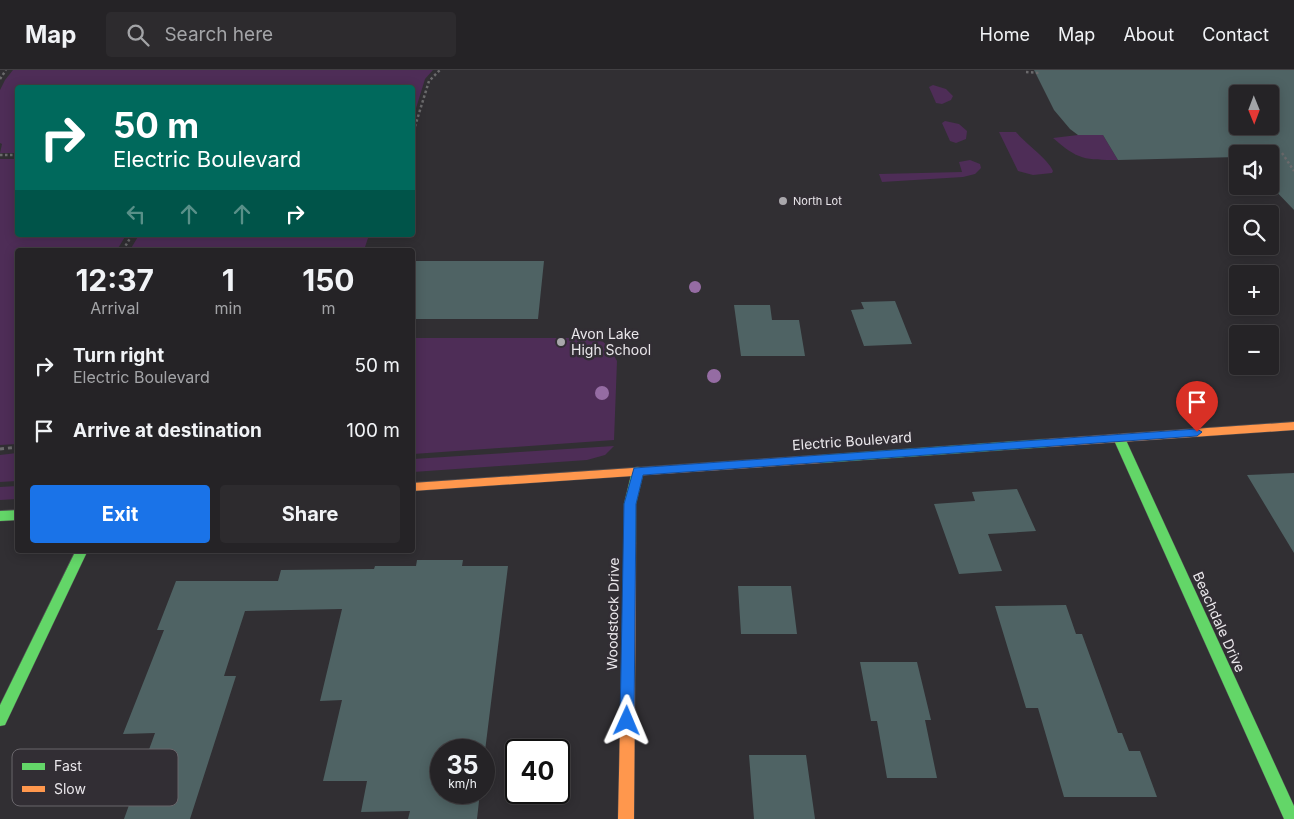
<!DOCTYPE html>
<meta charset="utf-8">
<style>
:root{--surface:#252326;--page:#2d2b2e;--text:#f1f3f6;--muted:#a3a4a7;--line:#424043;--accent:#1a73e8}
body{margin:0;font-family:Inter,sans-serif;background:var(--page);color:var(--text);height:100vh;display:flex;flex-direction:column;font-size:19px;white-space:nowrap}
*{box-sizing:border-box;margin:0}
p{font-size:16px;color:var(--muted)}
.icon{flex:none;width:28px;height:28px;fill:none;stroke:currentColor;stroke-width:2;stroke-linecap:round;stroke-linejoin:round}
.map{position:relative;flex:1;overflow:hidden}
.details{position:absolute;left:15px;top:178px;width:400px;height:305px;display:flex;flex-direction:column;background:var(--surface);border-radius:5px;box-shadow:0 2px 12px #0003,0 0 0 1px var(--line)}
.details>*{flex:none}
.guide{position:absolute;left:15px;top:15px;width:400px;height:152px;border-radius:5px;box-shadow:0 2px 12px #0003,0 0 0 1px var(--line);background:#00695c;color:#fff;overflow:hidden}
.needle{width:32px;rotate:179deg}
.buttons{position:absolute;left:1229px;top:15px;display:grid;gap:10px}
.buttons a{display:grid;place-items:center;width:50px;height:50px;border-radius:5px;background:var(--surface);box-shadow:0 2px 12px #0003,0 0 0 1px var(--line);font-size:25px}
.speed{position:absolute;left:430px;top:669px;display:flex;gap:10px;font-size:25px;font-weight:700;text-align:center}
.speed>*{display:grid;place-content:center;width:65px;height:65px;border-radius:50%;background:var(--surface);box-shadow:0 2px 12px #0003,0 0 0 1px var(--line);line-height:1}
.speed small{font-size:12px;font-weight:400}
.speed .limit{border:2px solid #111;border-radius:8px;background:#fff;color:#111}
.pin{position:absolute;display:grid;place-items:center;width:42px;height:42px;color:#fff;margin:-51px -21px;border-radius:50% 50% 50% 0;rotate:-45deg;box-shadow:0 0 5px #0007}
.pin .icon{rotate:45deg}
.me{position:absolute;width:55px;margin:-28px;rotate:1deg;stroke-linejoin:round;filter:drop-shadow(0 0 4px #0008)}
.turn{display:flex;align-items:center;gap:18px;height:105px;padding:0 15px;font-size:22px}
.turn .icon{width:65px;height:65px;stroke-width:2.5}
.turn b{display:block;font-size:35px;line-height:42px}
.lanes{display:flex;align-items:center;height:48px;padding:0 15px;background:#0003;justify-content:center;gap:25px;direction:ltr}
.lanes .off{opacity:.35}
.eta{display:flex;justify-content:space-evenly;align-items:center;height:85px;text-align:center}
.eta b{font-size:30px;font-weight:700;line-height:35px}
.primary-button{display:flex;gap:10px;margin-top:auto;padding:10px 15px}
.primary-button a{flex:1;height:58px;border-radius:5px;background:var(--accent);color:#fff;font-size:20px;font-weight:700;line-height:58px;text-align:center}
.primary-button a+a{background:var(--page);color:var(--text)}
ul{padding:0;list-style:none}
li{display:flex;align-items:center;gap:15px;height:65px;padding:0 15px}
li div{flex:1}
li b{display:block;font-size:19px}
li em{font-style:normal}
header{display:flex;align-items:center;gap:30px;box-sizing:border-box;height:70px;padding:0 25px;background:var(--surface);border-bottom:1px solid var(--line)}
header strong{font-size:24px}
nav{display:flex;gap:28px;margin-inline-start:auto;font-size:18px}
.search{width:350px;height:45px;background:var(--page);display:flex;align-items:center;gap:12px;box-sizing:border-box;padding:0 18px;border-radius:5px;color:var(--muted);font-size:19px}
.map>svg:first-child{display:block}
.green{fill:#4e2d57}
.building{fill:#4f6364;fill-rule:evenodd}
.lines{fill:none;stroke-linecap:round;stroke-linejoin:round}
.fast-casing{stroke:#504d51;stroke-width:1}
.slow-casing{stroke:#504d51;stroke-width:1}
.path-far1{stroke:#6b6a6c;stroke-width:2.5;stroke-dasharray:2.5 2.5;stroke-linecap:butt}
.path{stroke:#6b6a6c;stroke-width:3;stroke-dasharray:4 4;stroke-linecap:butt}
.fast{fill:#63d668;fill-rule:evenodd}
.slow{fill:#ff974d;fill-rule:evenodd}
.tree{fill:#956ca3}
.route{fill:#1a73e8;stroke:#114b97}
.poi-dot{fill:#a9a7ab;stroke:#322e34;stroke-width:2}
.labels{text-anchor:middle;stroke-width:5;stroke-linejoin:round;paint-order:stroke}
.far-poi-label{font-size:11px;fill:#eae7eb;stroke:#322e34;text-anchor:start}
.poi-label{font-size:14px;fill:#eae7eb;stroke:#322e34;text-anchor:start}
.street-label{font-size:14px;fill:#eae7eb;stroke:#322e34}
.key{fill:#322e34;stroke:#69666b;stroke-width:1}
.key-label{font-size:14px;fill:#eae7eb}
</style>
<header>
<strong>Map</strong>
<div class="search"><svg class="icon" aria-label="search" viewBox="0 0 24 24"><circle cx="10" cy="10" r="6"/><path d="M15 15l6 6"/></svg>Search here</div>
<nav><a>Home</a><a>Map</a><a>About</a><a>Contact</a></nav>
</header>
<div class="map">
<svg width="1294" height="749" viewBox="0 0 1294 749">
<rect width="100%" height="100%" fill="#312f33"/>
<path class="green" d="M13,0H433L425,9L413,48L412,18H18L17,83H0L2,74L0,73V20L5,10Z
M933,15L946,19L953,26L951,30L942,34L936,33L929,17Z
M945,51L959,54L967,61L966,69L956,73L950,71L942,53Z
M999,62H1016C1026,74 1048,89 1053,101L1052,103L1033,105L1018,101Z
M1078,65H1103L1118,90C1085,90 1078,90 1053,68Z
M0,89H17L18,165H126L117,180H18L17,374L0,375Z
M970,90L980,94L981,98L975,104L963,107L882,112L879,104L962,102L959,92Z
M139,165H369L364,180H130Z
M413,268H589L601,270L609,277L617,291L614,370L413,384Z
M614,376L605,385L587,390L413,402V389Z
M17,383V411L0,412V385Z
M17,416V429L0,430V417Z"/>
<path class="building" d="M1034,0H1294V140L1270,115V84H1238V87L1118,90L1103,65H1078L1070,59L1054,40ZM1238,24H1270V56H1238Z
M412,191H544L538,249H412Z
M895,231L912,274L864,276L851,240L864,239L861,232Z
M734,235H770L772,250H799L805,286H741Z
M1294,403V483L1247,405Z
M1017,419L1036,461L988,464L1002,501L959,504L934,434L975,431L972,422Z
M417,490H463L462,496H508L484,689V680H441V722H480L477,749H408L410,741L361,742L367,711H323L342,630L320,631L342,539L245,541L224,606H236L190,749H124L155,663L123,664L164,560H157L176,511H278L281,500L374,499L375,496H416Z
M738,516H791L797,564H741Z
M1066,535L1076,564H1082L1118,663H1122L1129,681H1140L1157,727H1064L1038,638H1026L995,536Z
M860,592H917L931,650H925L937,708H887L877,651H871Z
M749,685H806L815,749H754Z"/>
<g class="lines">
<g class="fast-casing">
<path id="fast" d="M1119,364L1125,368L1294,736V749H1284L1113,368Z
M1048,369L1054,373L1048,377L821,393L815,389L821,385Z
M638,397L642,398L644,401L636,434V473L634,476L630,478L626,476L624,473V434L632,401L634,398Z
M18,440V450L0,451V441Z
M76,480H88L5,655L0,656V635Z"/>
</g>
<g class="slow-casing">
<path id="slow" d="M1294,352V360L1048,377L1042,373L1048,369Z
M821,385L827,389L821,393L412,421V413Z
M630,468L634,470L636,473L634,749H618L624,473L626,470Z"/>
</g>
<path class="path-far1" d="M1026,2L1040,3
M0,9L6,0
M412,66L429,11L440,0
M1282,83L1294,101
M0,85H18
M123,180L132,165"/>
<path class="path" d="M0,379L18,377"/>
<use href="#fast" class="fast"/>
<use href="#slow" class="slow"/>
</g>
<g class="tree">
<circle cx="695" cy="217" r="6"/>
<circle cx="714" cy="306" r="7"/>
<circle cx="602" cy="323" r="7"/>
</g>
<path class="route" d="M1197,359L1202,362L1197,366L643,405L636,434L634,651L632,655L627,657L622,655L620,651L624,434L634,398Z"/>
<g class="poi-dot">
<circle cx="783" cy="131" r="5"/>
<circle cx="561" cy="272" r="5"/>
</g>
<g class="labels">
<g class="far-poi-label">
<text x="793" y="135">North Lot</text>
</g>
<g class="poi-label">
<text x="571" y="269">Avon Lake<tspan x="571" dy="16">High School</tspan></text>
</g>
<g class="street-label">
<text transform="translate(852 371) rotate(-4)" y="5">Electric Boulevard</text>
<text transform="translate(613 544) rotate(-89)" y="5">Woodstock Drive</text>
<text transform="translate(1219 552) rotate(66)" y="5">Beachdale Drive</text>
</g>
</g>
<rect x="12" y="679" width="166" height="57" rx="8" class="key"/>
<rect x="22" y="693" width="23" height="7" fill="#63d668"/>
<rect x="22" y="716" width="23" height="6" fill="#ff974d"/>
<g class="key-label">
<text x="54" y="701">Fast</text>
<text x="54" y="724">Slow</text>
</g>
</svg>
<div class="buttons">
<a><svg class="needle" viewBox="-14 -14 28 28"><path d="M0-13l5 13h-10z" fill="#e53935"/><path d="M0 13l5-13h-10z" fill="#a3a4a7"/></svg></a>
<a><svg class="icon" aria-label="sound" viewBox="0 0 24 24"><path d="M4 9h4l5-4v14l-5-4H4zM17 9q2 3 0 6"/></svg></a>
<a><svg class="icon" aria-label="search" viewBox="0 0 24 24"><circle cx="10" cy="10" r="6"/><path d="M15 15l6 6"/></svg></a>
<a>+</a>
<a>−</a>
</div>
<div class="speed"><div>35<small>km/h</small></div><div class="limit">40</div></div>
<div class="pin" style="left:1197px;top:362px;background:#d93025"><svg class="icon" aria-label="arrive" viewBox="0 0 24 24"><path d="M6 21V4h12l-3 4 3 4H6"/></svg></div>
<svg class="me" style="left:627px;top:651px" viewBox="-20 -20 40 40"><path d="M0-17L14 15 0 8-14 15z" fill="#1a73e8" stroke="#fff" stroke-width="4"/></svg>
<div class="guide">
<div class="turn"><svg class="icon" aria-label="right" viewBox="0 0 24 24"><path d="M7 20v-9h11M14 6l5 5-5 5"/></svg><div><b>50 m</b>Electric Boulevard</div></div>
<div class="lanes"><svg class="icon off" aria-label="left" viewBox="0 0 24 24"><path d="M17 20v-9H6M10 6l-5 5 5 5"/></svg><svg class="icon off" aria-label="ahead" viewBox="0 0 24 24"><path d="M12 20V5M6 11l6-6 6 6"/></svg><svg class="icon off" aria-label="ahead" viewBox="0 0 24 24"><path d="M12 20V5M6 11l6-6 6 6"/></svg><svg class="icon" aria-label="right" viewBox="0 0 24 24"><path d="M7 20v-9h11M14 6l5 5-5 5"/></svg></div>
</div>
<section class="details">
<div class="eta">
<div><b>12:37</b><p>Arrival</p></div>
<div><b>1</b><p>min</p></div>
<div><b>150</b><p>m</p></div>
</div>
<ul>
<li><svg class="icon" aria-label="right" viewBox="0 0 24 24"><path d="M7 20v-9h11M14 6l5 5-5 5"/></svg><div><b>Turn right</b><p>Electric Boulevard</p></div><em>50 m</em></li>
<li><svg class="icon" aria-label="arrive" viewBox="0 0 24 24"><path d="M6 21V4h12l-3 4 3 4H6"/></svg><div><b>Arrive at destination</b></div><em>100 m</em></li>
</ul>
<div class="primary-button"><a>Exit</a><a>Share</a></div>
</section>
</div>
